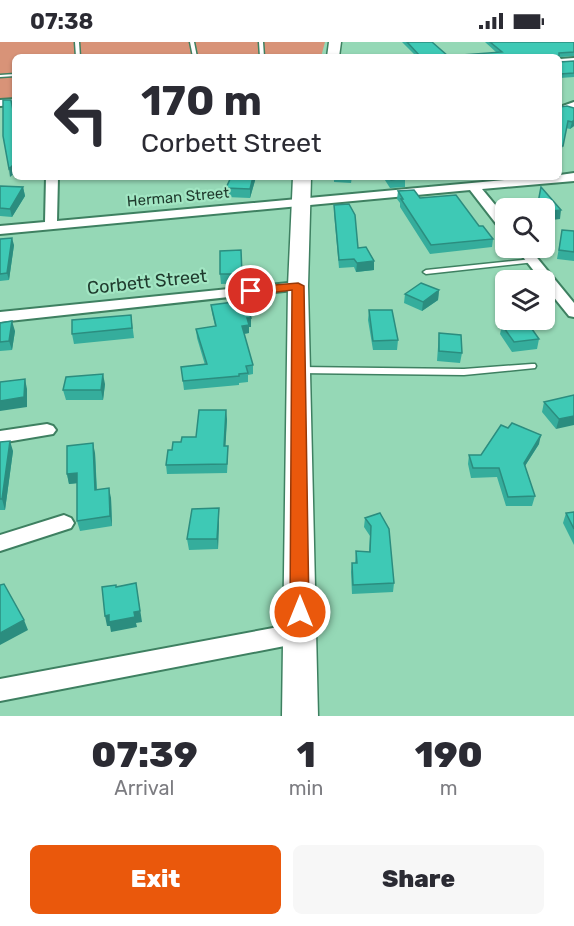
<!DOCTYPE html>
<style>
:root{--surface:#fff;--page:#f7f7f7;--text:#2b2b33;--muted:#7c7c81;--accent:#ea580c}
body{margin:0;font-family:Rubik,sans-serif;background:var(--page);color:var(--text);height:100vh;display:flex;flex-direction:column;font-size:22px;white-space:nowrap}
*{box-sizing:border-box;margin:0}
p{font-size:20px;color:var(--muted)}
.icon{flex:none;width:33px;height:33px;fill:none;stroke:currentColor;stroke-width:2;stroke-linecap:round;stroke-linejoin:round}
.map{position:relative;height:674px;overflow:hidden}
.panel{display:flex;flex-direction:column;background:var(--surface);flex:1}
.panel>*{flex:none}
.top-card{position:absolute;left:12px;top:12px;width:550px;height:126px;border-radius:9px;box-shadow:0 2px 4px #0004;background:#fff;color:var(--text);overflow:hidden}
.controls{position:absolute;left:495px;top:156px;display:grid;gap:12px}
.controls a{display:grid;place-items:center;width:60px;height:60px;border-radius:9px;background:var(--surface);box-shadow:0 2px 4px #0004;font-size:30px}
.pin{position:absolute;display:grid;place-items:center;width:51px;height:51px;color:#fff;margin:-26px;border:3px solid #fff;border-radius:50%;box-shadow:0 2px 6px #0007}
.me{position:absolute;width:66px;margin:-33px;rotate:0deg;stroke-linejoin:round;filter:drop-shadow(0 0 4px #0008)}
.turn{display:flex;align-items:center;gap:21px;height:126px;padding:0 30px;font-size:27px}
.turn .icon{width:78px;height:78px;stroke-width:2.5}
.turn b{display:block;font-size:42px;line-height:51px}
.eta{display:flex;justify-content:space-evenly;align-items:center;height:102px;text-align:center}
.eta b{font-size:36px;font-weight:800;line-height:42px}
.action{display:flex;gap:12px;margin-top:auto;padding:12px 30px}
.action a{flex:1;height:69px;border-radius:9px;background:var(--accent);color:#fff;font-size:24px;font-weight:800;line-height:69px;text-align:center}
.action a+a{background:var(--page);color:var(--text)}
.status{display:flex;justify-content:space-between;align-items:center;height:42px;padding:0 30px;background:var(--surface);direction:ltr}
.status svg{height:16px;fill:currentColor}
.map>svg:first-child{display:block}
.green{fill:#d89378}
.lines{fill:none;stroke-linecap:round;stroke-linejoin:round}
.lane-casing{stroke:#3e8061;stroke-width:3}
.street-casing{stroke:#3e8061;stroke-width:4}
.secondary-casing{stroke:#3e8061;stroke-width:3}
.lane{fill:#fff;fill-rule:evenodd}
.street{fill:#fff;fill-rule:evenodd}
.secondary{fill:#fff;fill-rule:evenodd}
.wall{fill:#35ad9c}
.shaded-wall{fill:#2b8d7f}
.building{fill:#3ec9b5;stroke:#2b8d7f;stroke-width:1.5}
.route{fill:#ea580c;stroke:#983908;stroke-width:1.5}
.labels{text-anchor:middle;stroke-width:4.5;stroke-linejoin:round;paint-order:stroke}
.far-street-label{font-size:15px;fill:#1f3a2d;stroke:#a2e6c3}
.street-label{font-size:18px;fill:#1f3a2d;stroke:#a2e6c3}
</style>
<div class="status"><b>07:38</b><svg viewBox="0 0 49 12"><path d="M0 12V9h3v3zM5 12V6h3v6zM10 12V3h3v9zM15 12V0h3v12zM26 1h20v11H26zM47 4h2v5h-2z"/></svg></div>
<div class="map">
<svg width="574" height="674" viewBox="0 0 574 674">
<rect width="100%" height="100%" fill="#95d8b6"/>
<path class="green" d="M0,0H325L321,15H15V56L0,57Z"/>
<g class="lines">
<g class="lane-casing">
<path id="lane" d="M75,0H79L80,15H76Z
M190,0H194L197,15H193Z
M259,0H263L264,15H260Z
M15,32V34L0,35V33Z
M533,217L535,218V220L426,232L423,230L426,228Z
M532,322H535L536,324L535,326L464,333L299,331L295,328L299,325L464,327Z"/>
</g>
<g class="street-casing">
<path id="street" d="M574,16V22L560,23V17Z
M15,57V63L0,64V58Z
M574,60V66L560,71V65Z
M574,131V139L482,147L506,176V189L501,188L470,148L0,192V184L45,180L46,135H58L57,179L536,135H560V133Z
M516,206H529L574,261V275L569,274L544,243V238H541Z
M298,240L305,244L303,247L0,280V270Z
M47,382L53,384L56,388L53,392L0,401V389Z
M64,473L71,476L74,481L71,486L0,509V493Z
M300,581L308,584L311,591L308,598L300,601L0,659V637Z"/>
</g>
<g class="secondary-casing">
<path id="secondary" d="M329,0H341L339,15H327Z
M293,135H311L308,244L318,674H282L288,244Z"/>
</g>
<use href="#lane" class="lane"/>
<use href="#street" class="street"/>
<use href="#secondary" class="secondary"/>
</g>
<path class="wall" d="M402,0H432L448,14L497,11L485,0H574V14L560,15L416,14Z
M574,19V35L560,36V20Z
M560,63V65L574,66V84L570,87L566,86L561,112H560Z
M231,135H256L250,156L226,155V146Z
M334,135H352L351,141L334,140Z
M383,135H404L405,136V145L390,146Z
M0,144L23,145L25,154L12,175L0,174Z
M398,149L420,156L479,184L493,197L492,205L430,212L400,165V161L397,157Z
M334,163L358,206L374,228L356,230L354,225L339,226L334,171Z
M562,188L574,189V219L557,217Z
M0,197L14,203L9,238L0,239Z
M241,208L242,241L221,242L220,232Z
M439,248L438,258L422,269L404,261L405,252Z
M211,263L251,285H249V291L244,292L253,323V332L248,333V340L239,341V343L184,348L181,325L205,323L197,296L196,287L215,284L212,271Z
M369,268L398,298L397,308H373L368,278Z
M131,273L134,296L74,302L72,292Z
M0,281L15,289L12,308L0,309Z
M502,283L539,297L537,307L512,310L500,292Z
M439,291L462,311L460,321L437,319Z
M105,342L103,358H66L63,348Z
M574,353L556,387L542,370L544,360Z
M227,377L225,404L228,413L227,431L167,432L166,423L172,408L181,400L196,395Z
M0,400L13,409L5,468H0Z
M539,402L525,424L535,454L532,464H506L497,435L471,436L468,422L469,413H481Z
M95,411L97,448L111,456L112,484L80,489L77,479V441L69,442L67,432Z
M574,470V503L563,481L566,471Z
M380,471L394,541L393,550L352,552L351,530L352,521H355L356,509L369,510L370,494L364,485L365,476Z
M219,477L218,507L189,508L187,497Z"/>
<path class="shaded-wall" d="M574,78V84L570,87L572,80Z
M15,121V131L10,135L9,127Z
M253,135H256L250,156V147Z
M23,145L25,154L12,175L10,167Z
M561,168L560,177L544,179V170Z
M12,196L14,203L9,238L7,231Z
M374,219V228L356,230L357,221Z
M439,248L438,258L422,269L423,260Z
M247,276H251V285H249V291L242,292V284Z
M12,279L15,289L12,308L9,299Z
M103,332L105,342L103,358L101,348Z
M25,337L27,347V365L0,369V359Z
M226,368L227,377L225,413L224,404Z
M574,374V383L556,387L559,377Z
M541,393L539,402L521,430L524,421Z
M10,399L13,409L5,468L2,457Z
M93,401L95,411L97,458L95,448Z
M77,431L79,441L69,442L67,432Z
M109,446L111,456L112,484L110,474Z
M219,466V477L218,507L217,497Z
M136,541L142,580L136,581L137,585L111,590L110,584H107L105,574Z
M24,578L28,588L0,603V591Z"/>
<path class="building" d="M407,0H432L448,14L502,10L490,0H574V10L559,11V15H392L420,14Z
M574,19V31L560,32V20Z
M3,58H11L15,78V121L9,127L3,94Z
M560,63V65L567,64L574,66V78L572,80L568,79L563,104H560Z
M231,135H253L250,147L226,146Z
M389,135H404L405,136L391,138Z
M0,144L23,145L10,167L0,166Z
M541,145L561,168L544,170V166H537Z
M414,148L420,156L456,153L479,184H483L493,197L431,203L401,157H403L398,149Z
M349,162L355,173L358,206L366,205L374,219L357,221L354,217L339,218L334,163Z
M562,188L574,189V210L559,208Z
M12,196L7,231L0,232V197Z
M241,208L242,232H220V209Z
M421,241L439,248L423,260L405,252Z
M241,259L242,263L246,262L251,276H247L249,283L242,284L253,323L246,324L248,331L239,332V334L183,339L181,325L207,322L196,287L216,284L211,263Z
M369,268H392L398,298L373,299Z
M131,273L132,286L72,292V278Z
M12,279L9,299L0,300V281Z
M527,280L539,297L514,300L502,283Z
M439,291L461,293L462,311L439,309Z
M103,332L101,348H63L66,335Z
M25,337L24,355L0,359V340Z
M574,353V374L559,377L544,360Z
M199,368H226L224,404H228L227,422L166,423L168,408H172L173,400H181L182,395H196Z
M512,381L541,393L524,421L535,454L508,455L499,426H473L469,413H481L501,383L508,386Z
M10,399L2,457H0V400Z
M93,401L95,448L109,446L110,474L77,479V431L67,432V404Z
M219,466L217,497H187L192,467Z
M574,470V487L566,471Z
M380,471L389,487L394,541L353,543L352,521H357L356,509L370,510L371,484L365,476Z
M136,541L140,569L134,570L135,575L109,580V573L105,574L102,545L116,543V545Z
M4,542L24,578L0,591V543Z"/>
<path class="route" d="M298,241L304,244L309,570L306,576L300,578L293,576L290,570L292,248L251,253L245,249L251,245Z"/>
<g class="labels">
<g class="far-street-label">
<text transform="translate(178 155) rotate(-5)" y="5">Herman Street</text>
</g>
<g class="street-label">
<text transform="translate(147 240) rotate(-6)" y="6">Corbett Street</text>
</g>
</g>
</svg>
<div class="controls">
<a><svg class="icon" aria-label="search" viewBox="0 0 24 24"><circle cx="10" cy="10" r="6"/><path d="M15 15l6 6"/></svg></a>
<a><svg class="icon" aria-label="layers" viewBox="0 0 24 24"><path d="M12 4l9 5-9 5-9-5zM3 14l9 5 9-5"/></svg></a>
</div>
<div class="pin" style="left:251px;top:249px;background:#d93025"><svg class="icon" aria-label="arrive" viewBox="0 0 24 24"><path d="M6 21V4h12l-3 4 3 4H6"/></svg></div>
<svg class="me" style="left:300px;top:570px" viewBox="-20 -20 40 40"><circle r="17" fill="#ea580c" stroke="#fff" stroke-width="3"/><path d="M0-11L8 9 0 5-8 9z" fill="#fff"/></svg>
<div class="top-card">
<div class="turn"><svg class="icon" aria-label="left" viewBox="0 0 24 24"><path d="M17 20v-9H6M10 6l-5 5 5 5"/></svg><div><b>170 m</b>Corbett Street</div></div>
</div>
</div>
<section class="panel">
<div class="eta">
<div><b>07:39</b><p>Arrival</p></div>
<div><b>1</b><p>min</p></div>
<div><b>190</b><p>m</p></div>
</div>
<div class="action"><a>Exit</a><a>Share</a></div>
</section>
